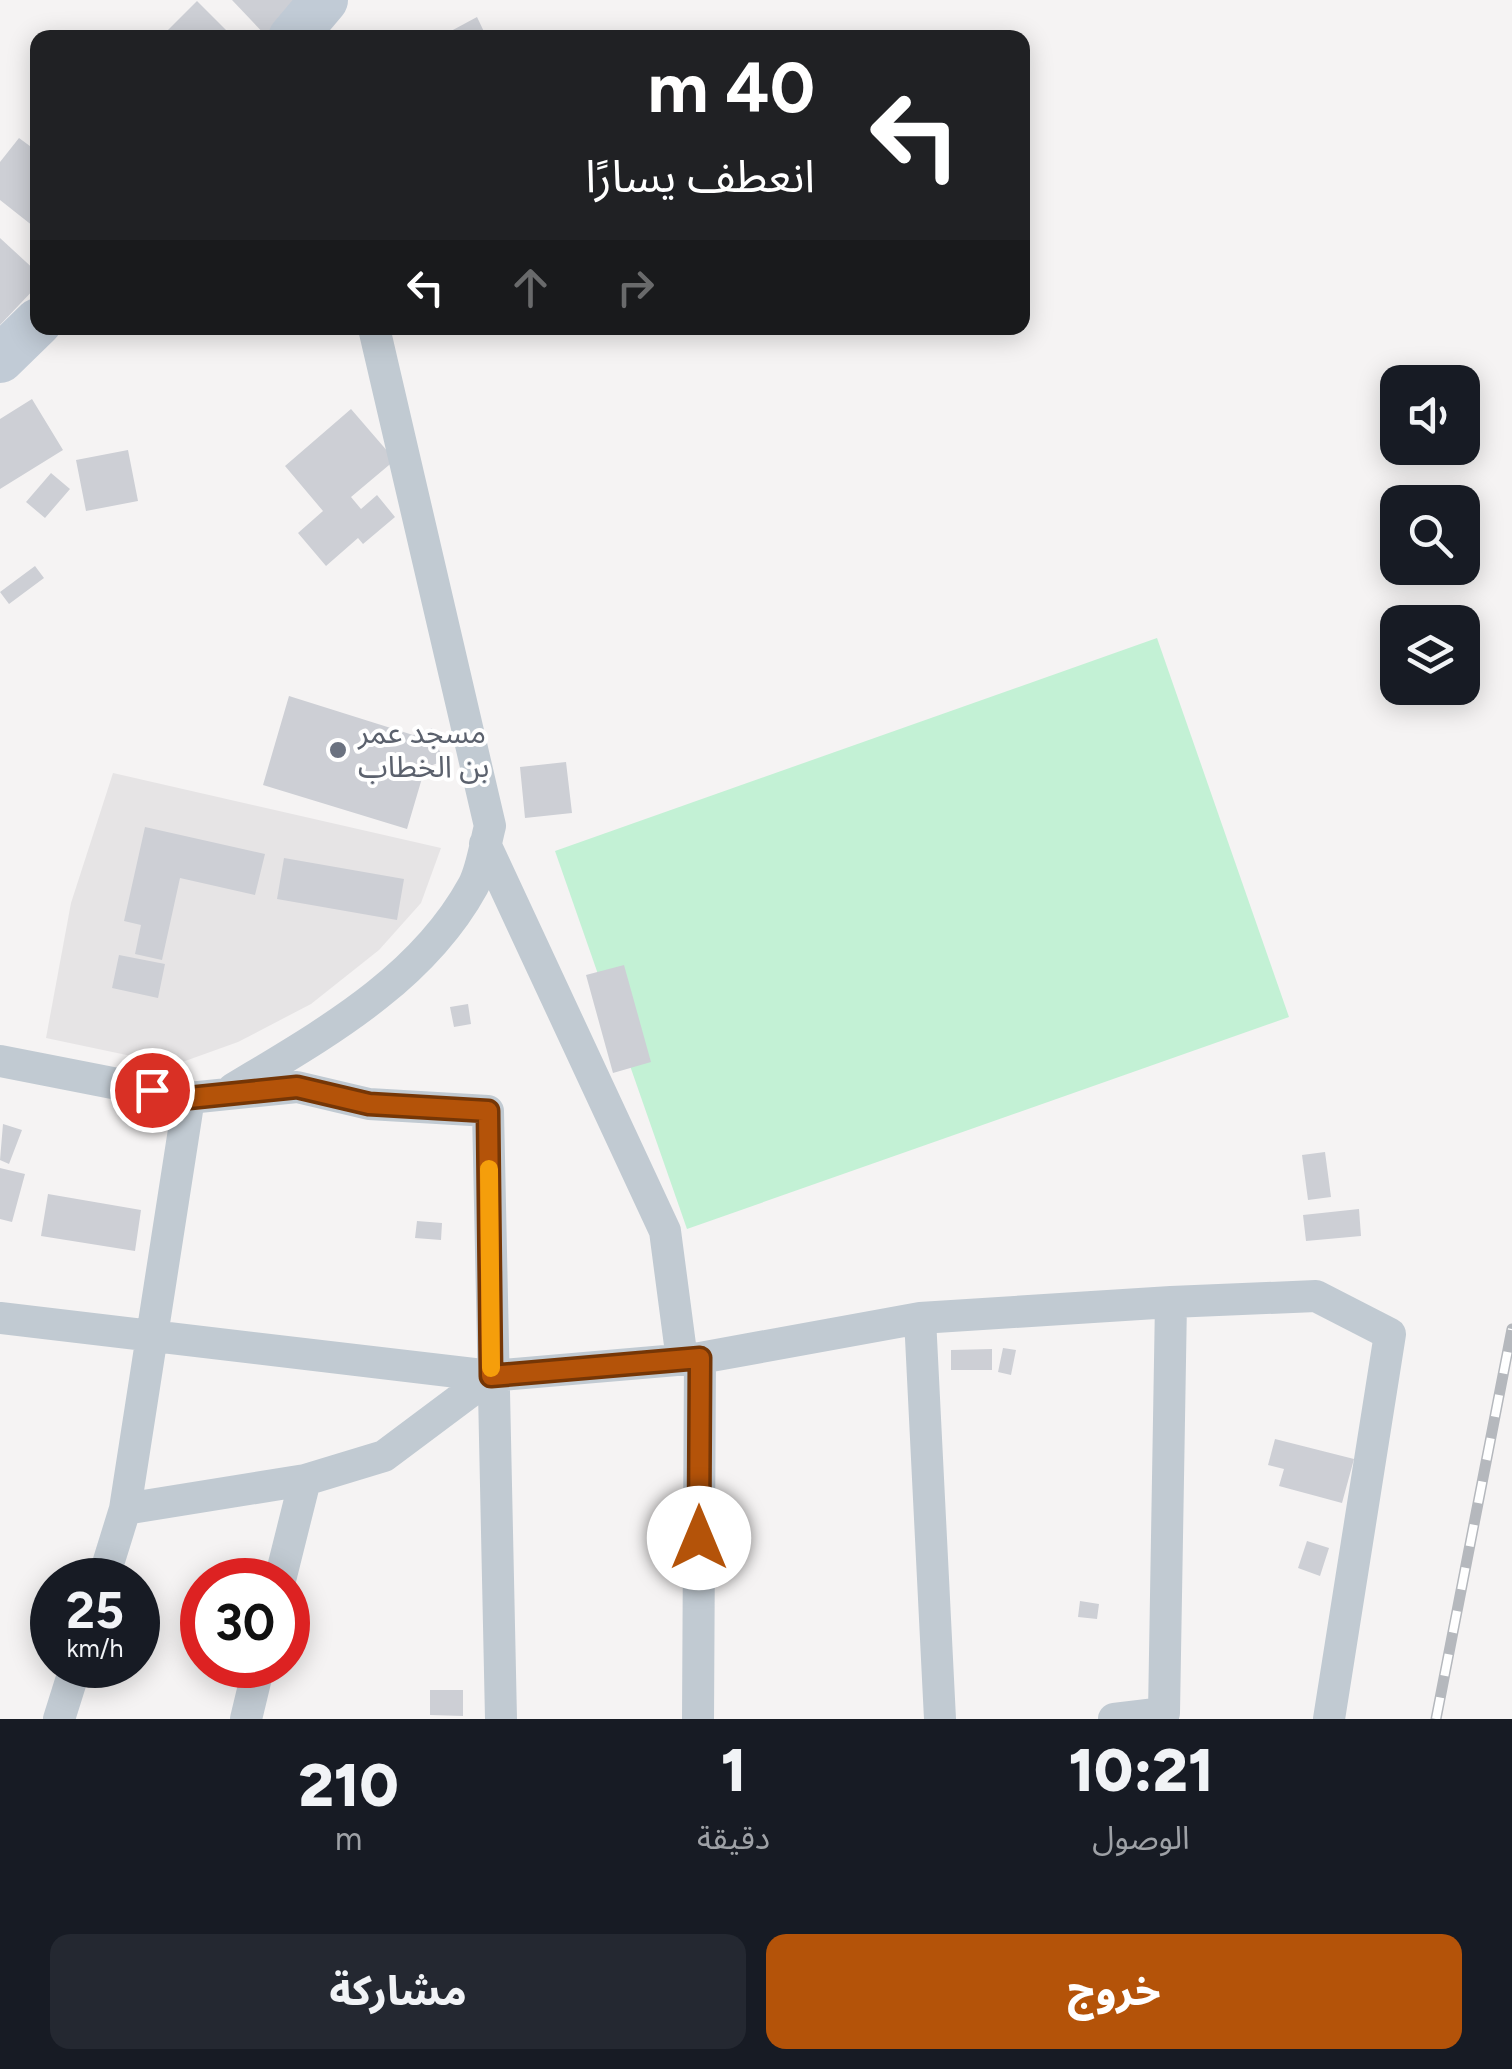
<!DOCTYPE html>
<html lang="ar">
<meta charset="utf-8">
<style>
:root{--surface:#171b24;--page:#242831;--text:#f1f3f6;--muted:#9ea1a6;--accent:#b45309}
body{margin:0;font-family:Figtree,"Noto Sans Arabic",sans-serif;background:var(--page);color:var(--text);direction:rtl;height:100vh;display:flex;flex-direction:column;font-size:38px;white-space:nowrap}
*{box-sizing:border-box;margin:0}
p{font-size:32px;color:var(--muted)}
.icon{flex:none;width:55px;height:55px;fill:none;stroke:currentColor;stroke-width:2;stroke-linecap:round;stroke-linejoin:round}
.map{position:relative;height:1719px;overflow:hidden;direction:ltr}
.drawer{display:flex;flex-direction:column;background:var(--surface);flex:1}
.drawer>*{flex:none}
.guide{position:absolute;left:30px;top:30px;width:1000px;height:305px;border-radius:20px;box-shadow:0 5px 25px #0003;direction:rtl;background:#202124;color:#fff;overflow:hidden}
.buttons{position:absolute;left:1380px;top:365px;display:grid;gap:20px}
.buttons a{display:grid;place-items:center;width:100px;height:100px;border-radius:20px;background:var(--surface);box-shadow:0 5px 25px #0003;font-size:50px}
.speed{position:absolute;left:30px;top:1558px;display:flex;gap:20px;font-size:50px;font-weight:700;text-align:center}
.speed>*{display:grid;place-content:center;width:130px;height:130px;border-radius:50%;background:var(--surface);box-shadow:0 5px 25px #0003;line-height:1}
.speed small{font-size:25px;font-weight:400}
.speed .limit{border:15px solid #d22;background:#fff;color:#111}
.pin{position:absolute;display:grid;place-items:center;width:85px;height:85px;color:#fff;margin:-42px;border:5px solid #fff;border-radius:50%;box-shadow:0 2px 10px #0007}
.me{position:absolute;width:110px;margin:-55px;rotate:0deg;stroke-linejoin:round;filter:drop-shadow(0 0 8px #0008)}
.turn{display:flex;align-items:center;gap:35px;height:210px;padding:0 50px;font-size:45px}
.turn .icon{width:130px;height:130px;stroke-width:2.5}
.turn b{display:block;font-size:70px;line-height:85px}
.lanes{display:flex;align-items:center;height:95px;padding:0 50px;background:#0003;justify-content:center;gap:50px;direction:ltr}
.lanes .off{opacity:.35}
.eta{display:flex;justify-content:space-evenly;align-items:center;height:170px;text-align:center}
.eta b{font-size:60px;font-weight:800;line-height:70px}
.button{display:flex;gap:20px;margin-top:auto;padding:20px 50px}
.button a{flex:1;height:115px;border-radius:20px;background:var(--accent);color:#fff;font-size:40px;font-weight:800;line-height:115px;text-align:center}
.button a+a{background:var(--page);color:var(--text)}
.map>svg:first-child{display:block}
.education{fill:#e6e4e5}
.green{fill:#c3f1d5}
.building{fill:#cdcfd5}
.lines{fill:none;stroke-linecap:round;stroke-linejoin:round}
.minor{stroke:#c1cad2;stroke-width:32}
.secondary{stroke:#c1cbd6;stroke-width:48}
.rail-casing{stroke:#b5b8bd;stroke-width:11}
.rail{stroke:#fff;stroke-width:8;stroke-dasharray:22;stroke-linecap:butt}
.route-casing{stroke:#753606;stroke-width:25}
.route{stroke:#b45309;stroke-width:18}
.slow{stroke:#f59e0b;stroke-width:18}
.worship-dot{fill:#6b7280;stroke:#fff;stroke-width:4}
.labels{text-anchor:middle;stroke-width:8;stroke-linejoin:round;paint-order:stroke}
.worship-label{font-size:30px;fill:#5b616d;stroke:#fff;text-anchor:start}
</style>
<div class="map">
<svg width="1512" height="1719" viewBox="0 0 1512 1719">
<rect width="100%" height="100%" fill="#f5f3f3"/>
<path class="education" d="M113,773L441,848L421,903L379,950L311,1004L238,1042L174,1065L46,1038L71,903Z"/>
<path class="green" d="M1157,638L1289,1017L687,1229L555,851Z"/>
<path class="building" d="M232,0H316L277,38H268Z
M197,1L234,38H160Z
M477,17L487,38H438Z
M19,138L38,152V230L0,200V162Z
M0,238L38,273V285L0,325Z
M32,399L63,450L0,489V419Z
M351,409L395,460L351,497L361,509L377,495L395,517L363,544L358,538L326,566L298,533L323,511L285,466Z
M128,450L138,501L86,511L76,460Z
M51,473L70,489L45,518L26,502Z
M35,566L44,578L9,604L0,592Z
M289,696L413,735L432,728L443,761L425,768L407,829L263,785Z
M566,762L572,813L525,818L520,767Z
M145,827L265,854L255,895L180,878L162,960L135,954L141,925L124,921Z
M284,858L404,879L397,920L277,899Z
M119,955L165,964L158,998L112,988Z
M624,965L651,1062L613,1073L586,975Z
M468,1004L471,1024L454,1027L450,1007Z
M3,1124L22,1130L9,1164L0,1160Z
M1325,1152L1331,1197L1308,1200L1302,1155Z
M0,1168L25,1174L12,1222L0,1219Z
M48,1194L141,1210L135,1251L41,1236Z
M1359,1209L1361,1236L1306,1241L1303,1215Z
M417,1221L442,1223L441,1240L415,1238Z
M1003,1348L1016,1350L1011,1375L998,1372Z
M992,1349V1370H951V1350Z
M1275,1439L1354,1459L1342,1503L1279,1486L1284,1469L1268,1465Z
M1307,1541L1329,1548L1320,1576L1298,1568Z
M1080,1601L1099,1604L1097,1619L1078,1617Z
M430,1690H463V1716L430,1715Z"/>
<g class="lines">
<path class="minor" d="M485,844L665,1231L682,1360
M0,1061L189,1098L297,1087L369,1104L488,1111L501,1719
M233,1089C322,1035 421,981 473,886C482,869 485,845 490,826L374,328
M1171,1302L1316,1296L1390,1334L1329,1719
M0,1318L491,1376L700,1358L920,1318L1171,1302L1164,1713L1114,1719
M920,1318L940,1719
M125,1509L305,1480L384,1456L491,1376
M103,1580L125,1509L189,1098
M280,1580L305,1480
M59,1719L76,1665
M246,1719L259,1665
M698,1719L700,1358"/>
<path class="secondary" d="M292,38L324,0
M0,359L38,322"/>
<g class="rail-casing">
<path id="rail" d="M1436,1719L1512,1329"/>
</g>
<use href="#rail" class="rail"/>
</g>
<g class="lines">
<g class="route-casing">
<path id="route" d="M152,1090L189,1098L297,1087L369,1104L488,1111L491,1376L700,1358L699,1538"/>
</g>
<use href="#route" class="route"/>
<path class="slow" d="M489,1169L491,1368"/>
</g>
<circle class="worship-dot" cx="338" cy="750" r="10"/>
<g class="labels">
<g class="worship-label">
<text x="358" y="743">مسجد عمر<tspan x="358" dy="34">بن الخطاب</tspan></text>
</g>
</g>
</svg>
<div class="buttons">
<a><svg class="icon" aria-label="sound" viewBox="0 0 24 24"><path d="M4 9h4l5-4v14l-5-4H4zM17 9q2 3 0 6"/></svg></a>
<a><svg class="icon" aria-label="search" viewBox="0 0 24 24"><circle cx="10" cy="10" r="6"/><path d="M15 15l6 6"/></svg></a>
<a><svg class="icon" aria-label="layers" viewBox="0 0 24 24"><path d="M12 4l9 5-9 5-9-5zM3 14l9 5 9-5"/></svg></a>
</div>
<div class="speed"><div>25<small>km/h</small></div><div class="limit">30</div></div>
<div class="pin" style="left:152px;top:1090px;background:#d93025"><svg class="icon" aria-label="arrive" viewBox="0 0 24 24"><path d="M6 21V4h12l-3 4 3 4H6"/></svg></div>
<svg class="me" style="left:699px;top:1538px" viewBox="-20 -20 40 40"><circle r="19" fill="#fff"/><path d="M0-13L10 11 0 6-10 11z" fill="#b45309"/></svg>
<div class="guide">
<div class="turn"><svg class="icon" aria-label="left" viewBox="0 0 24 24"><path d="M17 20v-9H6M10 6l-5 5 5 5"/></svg><div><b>40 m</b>انعطف يسارًا</div></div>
<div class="lanes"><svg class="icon" aria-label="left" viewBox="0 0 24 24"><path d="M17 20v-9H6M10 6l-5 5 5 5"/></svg><svg class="icon off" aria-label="ahead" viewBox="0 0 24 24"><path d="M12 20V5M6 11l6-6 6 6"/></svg><svg class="icon off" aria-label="right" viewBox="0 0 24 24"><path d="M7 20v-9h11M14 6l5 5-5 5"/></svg></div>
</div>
</div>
<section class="drawer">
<div class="eta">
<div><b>10:21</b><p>الوصول</p></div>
<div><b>1</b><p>دقيقة</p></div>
<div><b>210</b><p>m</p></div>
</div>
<div class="button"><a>خروج</a><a>مشاركة</a></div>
</section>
